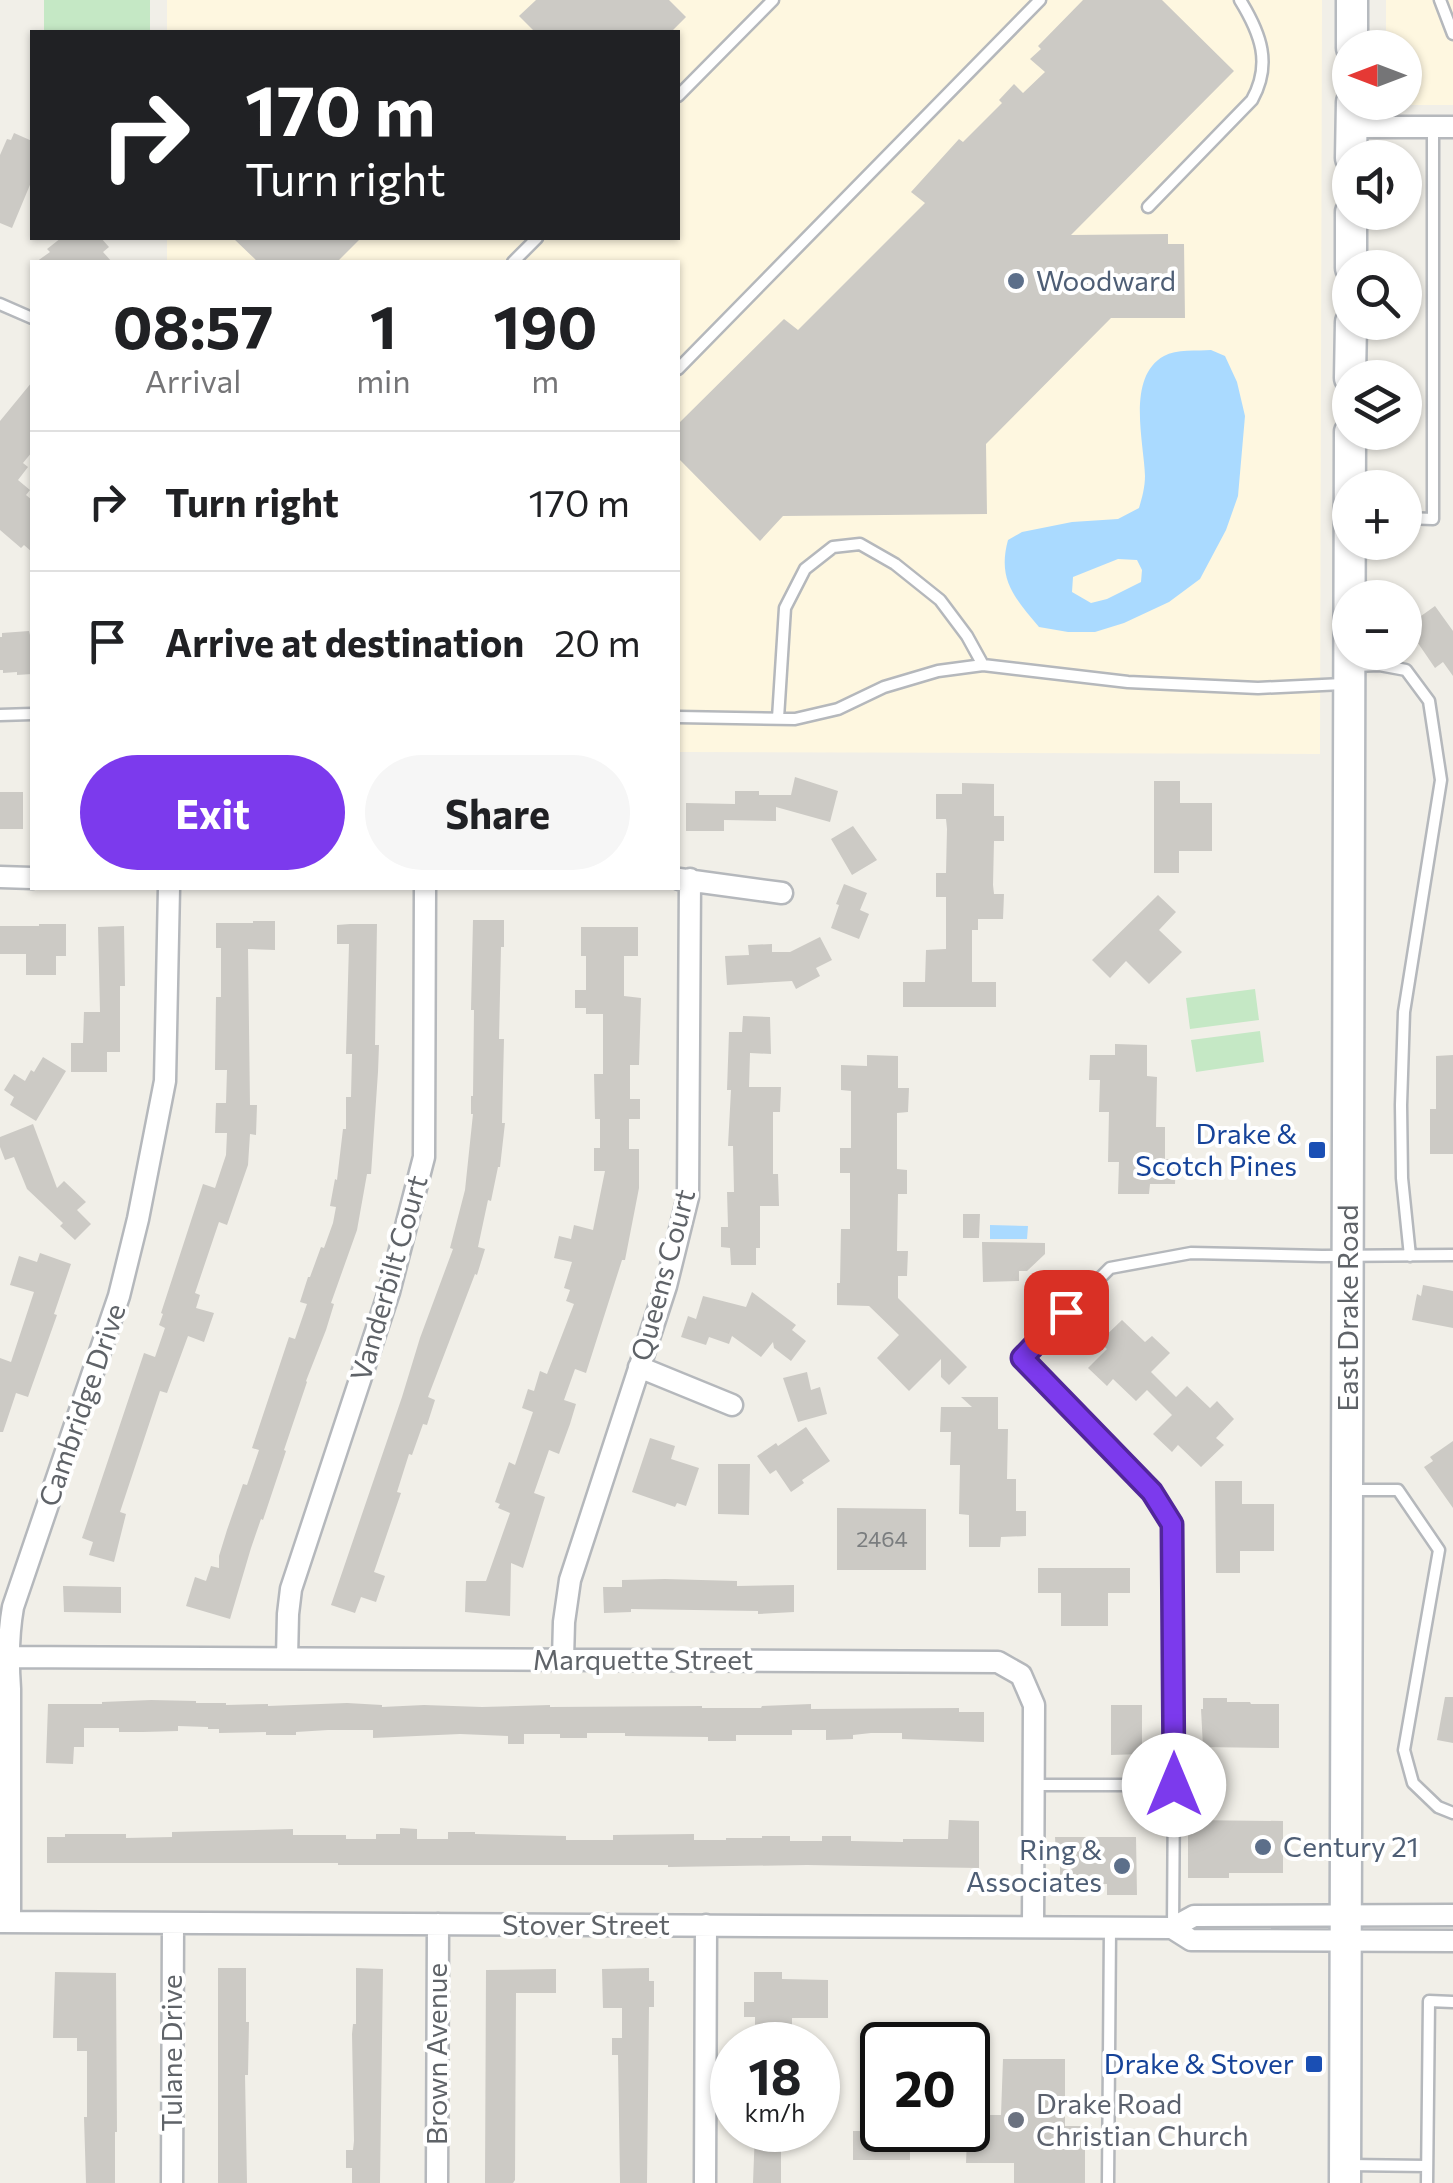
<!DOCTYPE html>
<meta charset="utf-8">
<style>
:root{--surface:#fff;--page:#f6f6f6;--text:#202124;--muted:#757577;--line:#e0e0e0;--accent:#7c3aed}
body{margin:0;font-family:Commissioner,sans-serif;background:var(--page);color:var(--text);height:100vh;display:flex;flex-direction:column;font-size:38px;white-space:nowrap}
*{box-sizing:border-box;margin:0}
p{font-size:32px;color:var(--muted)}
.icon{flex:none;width:55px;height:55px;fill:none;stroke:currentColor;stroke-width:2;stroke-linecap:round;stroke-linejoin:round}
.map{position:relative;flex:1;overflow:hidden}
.side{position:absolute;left:30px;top:260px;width:650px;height:630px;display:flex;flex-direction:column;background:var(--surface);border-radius:0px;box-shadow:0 2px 8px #0004}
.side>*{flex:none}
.hud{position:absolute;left:30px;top:30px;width:650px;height:210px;border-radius:0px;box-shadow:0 2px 8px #0004;background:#202124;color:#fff;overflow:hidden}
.needle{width:65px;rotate:270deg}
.controls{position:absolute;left:1332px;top:30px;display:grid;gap:20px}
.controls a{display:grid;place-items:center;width:90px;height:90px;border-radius:50%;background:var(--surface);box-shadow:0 2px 8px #0004;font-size:50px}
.speed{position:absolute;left:710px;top:2022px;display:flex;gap:20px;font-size:50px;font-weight:700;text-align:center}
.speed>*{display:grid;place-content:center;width:130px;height:130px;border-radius:50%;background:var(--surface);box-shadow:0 2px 8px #0004;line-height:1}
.speed small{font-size:25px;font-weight:400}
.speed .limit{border:5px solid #111;border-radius:15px;background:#fff;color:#111}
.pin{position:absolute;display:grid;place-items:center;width:85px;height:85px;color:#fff;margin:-42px;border-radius:20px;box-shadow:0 5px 15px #0006}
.me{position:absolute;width:110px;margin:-55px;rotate:0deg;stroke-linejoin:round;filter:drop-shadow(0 0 8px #0008)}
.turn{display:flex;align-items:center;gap:35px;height:210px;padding:0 50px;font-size:45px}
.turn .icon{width:130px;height:130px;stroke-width:2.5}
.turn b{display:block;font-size:70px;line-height:85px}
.eta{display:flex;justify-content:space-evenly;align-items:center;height:170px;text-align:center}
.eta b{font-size:60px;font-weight:700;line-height:70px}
.button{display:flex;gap:20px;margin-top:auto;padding:20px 50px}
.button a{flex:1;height:115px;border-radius:60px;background:var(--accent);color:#fff;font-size:40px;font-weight:700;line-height:115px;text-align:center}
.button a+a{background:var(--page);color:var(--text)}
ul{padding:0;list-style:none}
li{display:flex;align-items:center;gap:30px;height:140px;padding:0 50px;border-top:2px solid var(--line)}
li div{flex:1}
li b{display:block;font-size:38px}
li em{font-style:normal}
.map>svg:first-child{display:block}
.commercial{fill:#fef7e0}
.green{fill:#c5e8c5}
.water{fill:#aadaff;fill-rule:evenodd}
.building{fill:#cccac5}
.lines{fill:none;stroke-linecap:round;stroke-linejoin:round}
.lane-casing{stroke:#b5b8bc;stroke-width:15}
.street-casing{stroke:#b5b8bc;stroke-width:25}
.secondary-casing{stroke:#b6babf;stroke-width:35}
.lane{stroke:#fff;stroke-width:10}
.street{stroke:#fff;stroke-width:20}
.secondary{stroke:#fff;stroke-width:30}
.route-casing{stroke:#51269a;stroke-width:25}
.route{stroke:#7c3aed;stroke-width:18}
.service-dot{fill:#5c6f8a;stroke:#fff;stroke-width:4}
.transit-dot{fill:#1a4fb4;stroke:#fff;stroke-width:4}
.worship-dot{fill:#6b7280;stroke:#fff;stroke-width:4}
.labels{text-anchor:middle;stroke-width:8;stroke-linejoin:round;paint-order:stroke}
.number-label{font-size:22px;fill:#7a7d7f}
.service-label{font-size:28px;fill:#4e5e75;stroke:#fff;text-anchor:start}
.transit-label{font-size:28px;fill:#164399;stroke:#fff;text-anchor:end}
.street-label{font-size:28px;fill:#5f6368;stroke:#fff}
.worship-label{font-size:28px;fill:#5b616d;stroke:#fff;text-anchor:start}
</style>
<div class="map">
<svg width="1453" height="2183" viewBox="0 0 1453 2183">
<rect width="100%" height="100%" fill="#f1efe8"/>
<path class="commercial" d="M167,0H1322L1320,754L678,752V262H167V238H678V32H167Z
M1386,0H1453V105H1395L1390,103L1405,102V48L1386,47Z"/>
<path class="green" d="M44,0H150V32H44Z
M1255,989L1259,1020L1190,1029L1186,998Z
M1260,1031L1264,1062L1196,1072L1191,1040Z"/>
<path class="water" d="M1211,350L1225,356L1237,382L1245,416L1238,496L1226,530L1200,579L1169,602L1124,623L1095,632H1068L1039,627C1015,598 997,580 1008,540L1022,532L1072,522L1118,519L1139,508C1142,498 1145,487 1145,476C1144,442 1126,377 1164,356C1176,349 1198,351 1211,350ZM1118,559L1137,560L1142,570L1141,582L1107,599L1091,603L1072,592L1073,577Z
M990,1225L1028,1226L1027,1239H990Z"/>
<path class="building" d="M536,0H669L686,17L671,32H535L519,16Z
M1083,0H1162L1234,71L1071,235L1168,234V244H1184L1185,318H1111L986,444L987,514L783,516L760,541L678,458V424L784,319L798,330L925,203L911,192L959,139L963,142L1002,103L999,100L1014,84L1023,93L1045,72L1030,59L1041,49L1038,46Z
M14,133L32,141V180L12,228L0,223V155L7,139L11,140Z
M61,238H101L109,247L103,252L112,262H36L50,252L47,249Z
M233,238H361L337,262H258Z
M32,382V452L23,463L28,467L18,480L30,490L26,495L32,500V552L24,545L21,548L0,530V421Z
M1435,606L1453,631V676L1443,662L1435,668L1409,630L1417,625L1414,621Z
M29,631L30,635H32V674L17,675V672L3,673V670H0V637H2V633Z
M795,777L838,791L830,822L776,807V821L724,820V831H686V803L735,804V791H759V795H791Z
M1154,781H1180V803H1212V851H1179V873H1154Z
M962,783L994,784V816H1004V841H994L993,885L994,894H1004L1003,919H978V930H972V982H996V1007H903V982H925L926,950L946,949V897H936V873H946L947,829L946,819H936V794H962Z
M0,792H23V829H0Z
M853,826L877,860L852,875L831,839Z
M844,884L867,893L860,910L869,914L859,939L831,928L839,905L836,904Z
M1158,895L1176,912L1159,930L1182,952L1149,984L1126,961L1110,978L1092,960Z
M473,920H504V947H501L499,1039H504L502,1123H505L500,1167H498L491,1201L488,1200L478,1247L485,1249L477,1275L475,1274L428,1397L435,1400L427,1425L423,1424L412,1455L409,1454L397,1492L401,1493L374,1572L385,1576L376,1602L361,1597L355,1613L331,1605L402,1397L420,1338L453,1249L450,1248L465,1190L473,1114H471V1096H473L474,1010H471Z
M253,921H275V950L248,949L250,1105H257L256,1135L250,1134L248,1165L227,1225L219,1222L195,1293L200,1295L196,1308L214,1313L204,1342L188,1336L167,1393L160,1391L120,1512L126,1514L114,1562L89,1555L93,1542L82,1538L144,1353L155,1357L165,1328L159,1325L163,1314L161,1313L203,1184L215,1188L226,1155L227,1133H215L216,1103H226L227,1070H215L216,997H221V948H216V923H253Z
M39,924H66V956H56V975H26V954H0V926H39Z
M350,924H377L375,1045H379L378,1072L371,1174H367L357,1230L331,1303L334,1304L326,1330L306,1381L307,1382L284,1450L286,1451L263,1520L261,1519L251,1548L230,1619L186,1606L195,1577L206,1581L211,1566L219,1568V1556L227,1530L243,1484L247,1485L259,1450L252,1448L289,1337L295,1339L307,1304L300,1302L308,1277H310L321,1247L324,1248L333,1223L336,1207L330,1206L335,1179L337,1180L343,1129H346V1097H351L352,1054H346L349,944H337V925Z
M124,926L125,986H120V1052H107V1072H71V1043H83L84,1012H100L98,927Z
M581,927H638V956H624V996L641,998L639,1065H630V1099H640V1119H629V1149H639V1188L625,1260H622L586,1373L575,1369L564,1400L576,1404L570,1424L559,1454L549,1450L534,1493L545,1497L523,1568L511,1563L510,1616L465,1612L466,1581H486L510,1513L498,1508L500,1504L495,1502L509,1462L515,1465L533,1412L522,1408L528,1389L534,1391L540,1371L547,1374L574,1304L566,1301L570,1290L564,1288L572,1262L554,1258L559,1236L571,1239L574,1225L593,1230L605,1171H594V1148H600V1119H595L594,1074H603V1014H586V1008H575V990H586V956H581Z
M820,937L832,960L816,968L820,976L796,989L792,981L727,985L725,956L749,955L748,945L772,944V952H790Z
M743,1016L770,1017L771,1054L750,1053L749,1087H781L780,1112H773V1174H778L779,1206H760V1248H756V1265H731L730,1248L721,1247V1227H728L727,1192H734L733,1146H728L731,1090H727L729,1032H742Z
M1115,1044L1147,1045V1076L1157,1077L1156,1127H1165V1159H1176L1175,1184H1150L1149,1194H1118L1119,1162H1108L1109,1112H1099L1100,1080H1089L1090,1055H1115Z
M867,1055L898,1056V1088H909L908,1112L897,1113V1169L907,1170V1194H898L897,1251H908L907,1276H898V1298L967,1367L949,1385L941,1377V1359L909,1391L877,1358L899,1335L869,1306L837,1305V1283H840L841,1229H850V1173H840V1148H851V1091L841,1090V1065L867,1066Z
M1453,1055V1154H1430V1109H1436V1056Z
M43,1057L66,1071L36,1121L10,1105L14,1097L4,1090L14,1074L25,1081L31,1070L34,1072Z
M33,1124L57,1188L64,1181L86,1202L77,1210L91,1224L75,1240L60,1226L63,1223L27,1189L14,1157L5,1160L0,1147V1137Z
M963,1214H980L979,1238H963Z
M982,1242L1045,1243V1254L1027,1271H1019V1281L983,1282Z
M40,1253L71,1264L54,1314L57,1315L28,1397L16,1393L3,1432H0V1358L11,1362L34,1292L10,1285L19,1256L37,1262Z
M1423,1285L1453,1291V1328L1412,1320L1417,1294L1421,1296Z
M752,1292L796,1325L792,1330L806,1341L791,1361L774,1348L773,1342L761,1357L732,1336L729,1344L709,1337L706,1345L681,1337L688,1316L696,1319L703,1296L746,1307Z
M1122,1320L1145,1342L1152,1336L1170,1353L1151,1372L1176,1397L1187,1386L1210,1408L1217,1401L1234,1419L1216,1438L1224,1445L1201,1467L1178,1445L1172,1452L1153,1434L1172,1415L1147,1390L1136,1401L1113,1379L1107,1386L1088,1368L1107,1349L1099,1342Z
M807,1372L811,1390L820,1387L827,1414L798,1422L783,1378Z
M961,1397H998V1429H1008L1007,1479H1016V1511H1026V1536L1001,1537L1000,1547H969V1515L959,1514L960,1465H950L951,1432H940L941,1407H972Z
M806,1427L830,1461L802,1480L804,1483L791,1492L776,1470L770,1474L757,1456L776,1443L778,1446Z
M650,1438L675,1446L671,1459L699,1468L686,1506L677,1503L675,1507L632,1492Z
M1453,1441V1508L1424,1467L1433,1461L1430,1457Z
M718,1464H750L749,1515L718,1514Z
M1215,1481H1242V1504H1274V1551H1240V1573H1216Z
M837,1508L926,1509V1570H837Z
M1038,1568H1130V1593H1108V1626H1061V1593H1038Z
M665,1579L737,1581V1586L794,1585V1612L758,1614V1611L631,1609V1612L604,1613L603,1587H622V1580Z
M63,1586L121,1587V1613L64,1612Z
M1445,1697H1453V1743L1437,1740Z
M1203,1698H1227V1702H1250L1251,1704H1279V1748L1203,1747L1201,1709H1203Z
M151,1700L196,1701V1703H226V1705L268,1704V1706L347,1703L382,1705V1707L424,1705L482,1707L550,1705V1707L702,1706V1708H761L762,1706L811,1704V1709L959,1708V1712H984V1742L902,1739V1733H871L853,1735V1739L826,1740V1730H792V1735H736V1741H708V1737L625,1736V1733H587V1738H560V1734H524V1744H508V1736L460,1734L373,1738V1730H328L296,1732V1735H266V1732L219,1733V1729H208V1727L178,1726V1731L143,1732H119V1728H84V1747H74L73,1764L46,1763L48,1704H102V1702Z
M1111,1705H1142V1754L1111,1755Z
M949,1820L979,1821V1868L807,1865L668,1867V1865H338V1863H47V1837H65V1834H126V1838L172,1837V1832L293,1829V1835H346V1839H376V1834H400V1828L417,1829V1839H448V1832H475V1834L566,1836V1840H613V1835L694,1834V1840H726V1838H762V1836H790V1841H822V1836H851V1841L903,1842V1839H948Z
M1188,1820L1283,1821V1873H1229V1878H1188Z
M1055,1837H1136L1137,1895H1107V1884H1060V1852L1056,1853Z
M218,1968H246V2022H249L248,2075H245L247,2183H218Z
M356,1968L383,1969L380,2183H352V2168H346V2150H353L354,2141L352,2034L353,2024H356Z
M649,1968V1981H654V2007H649L647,2183H620L618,2055H612V2038H622V2008H603L602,1969Z
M556,1969V1993H516L515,2180L513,2183H485L486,1970Z
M55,1972L116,1973L117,2132H115V2183H86L84,2117H87V2051H77V2038H53Z
M754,1972H782V1979L828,1980V2018H792V2045H755V2017H744V2002H754Z
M1003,2059H1065V2126H1092V2144H1085V2183H1014V2163H966L968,2115H1001Z
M755,2130H781V2183H753Z
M853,2131H910V2160H853Z"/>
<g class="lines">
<g class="lane-casing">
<path id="lane" d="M1440,0L1453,34
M678,96L773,0
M1148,207L1252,100C1272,64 1261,34 1240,0
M513,262L537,238
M0,304L32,318
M678,369L1040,0
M1405,518L1433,519V127
M1355,666L1379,665L1406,670L1429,701L1441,780L1404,1012L1401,1105L1402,1178L1410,1256
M0,715L32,714
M678,717L795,719L838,709L884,687L938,671L983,665L1128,682L1258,688L1343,684
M778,718L785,608L805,569L833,547L860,544L895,564L940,600L967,636L983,665
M1349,1490H1398L1439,1550L1404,1750L1413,1783L1438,1807L1453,1813
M1033,1785H1174
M1173,1927L1174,1785L1172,1524L1152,1492L1022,1357L1110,1268L1191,1253L1322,1256L1453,1255
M1348,2165L1427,2166
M1108,2183L1110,1929
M1427,2183L1429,2001L1453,2002"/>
</g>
<g class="street-casing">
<path id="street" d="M1351,127H1453
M0,877L32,878
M679,879L782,893
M639,1367L732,1405
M0,1657L998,1662L1021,1675L1034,1705L1033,1927
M287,1658L288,1614L291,1589L389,1292L424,1157L425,888
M563,1659L564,1622L570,1580L666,1286L688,1197L690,879
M0,1922L1172,1928L1194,1916L1453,1915
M10,1922V1689C8,1661 8,1635 13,1607L119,1296L138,1219L165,1081L169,888
M1172,1928L1191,1940L1453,1941
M172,2183L173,1923
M437,2183L438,1924
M705,2183L706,1925"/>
</g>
<g class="secondary-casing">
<path id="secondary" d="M1352,48V0
M1351,158L1352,102
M1351,268V212
M1350,378L1351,322
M1345,2183L1350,432"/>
</g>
<use href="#lane" class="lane"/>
<use href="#street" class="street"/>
<use href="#secondary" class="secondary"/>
</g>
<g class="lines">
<g class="route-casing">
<path id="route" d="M1066,1312L1022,1358L1152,1492L1172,1524L1174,1785"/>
</g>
<use href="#route" class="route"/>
</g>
<g class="service-dot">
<circle cx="1016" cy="281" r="10"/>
<circle cx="1263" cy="1847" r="10"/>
<circle cx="1122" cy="1866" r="10"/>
</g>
<g class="transit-dot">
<rect x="1307" y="1140" width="20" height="20" rx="5"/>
<rect x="1304" y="2054" width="20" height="20" rx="5"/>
</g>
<circle class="worship-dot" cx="1016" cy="2120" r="10"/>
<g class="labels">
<g class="number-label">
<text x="882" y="1547">2464</text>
</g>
<g class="service-label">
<text x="1036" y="291">Woodward</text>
<text x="1283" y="1857">Century 21</text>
<text x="1102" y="1860" text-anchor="end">Ring &amp;<tspan x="1102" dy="32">Associates</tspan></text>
</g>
<g class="transit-label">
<text x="1297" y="1144">Drake &amp;<tspan x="1297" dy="32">Scotch Pines</tspan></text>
<text x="1294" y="2074">Drake &amp; Stover</text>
</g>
<g class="street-label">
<text transform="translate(663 1275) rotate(-75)" y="10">Queens Court</text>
<text transform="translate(389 1278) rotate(-74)" y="10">Vanderbilt Court</text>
<text transform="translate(1348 1308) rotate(-90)" y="10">East Drake Road</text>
<text transform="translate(82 1405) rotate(-71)" y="10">Cambridge Drive</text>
<text x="643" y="1670">Marquette Street</text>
<text x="586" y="1935">Stover Street</text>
<text transform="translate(172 2053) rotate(-90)" y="10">Tulane Drive</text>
<text transform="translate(437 2054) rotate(-90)" y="10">Brown Avenue</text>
</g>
<g class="worship-label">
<text x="1036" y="2114">Drake Road<tspan x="1036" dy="32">Christian Church</tspan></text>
</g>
</g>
</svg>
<div class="controls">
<a><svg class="needle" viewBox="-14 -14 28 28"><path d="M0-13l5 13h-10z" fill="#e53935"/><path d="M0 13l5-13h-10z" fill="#757577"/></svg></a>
<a><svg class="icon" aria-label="sound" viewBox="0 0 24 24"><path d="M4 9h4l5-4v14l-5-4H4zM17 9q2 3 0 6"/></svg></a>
<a><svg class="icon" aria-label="search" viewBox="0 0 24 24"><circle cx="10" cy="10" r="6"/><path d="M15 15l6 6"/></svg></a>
<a><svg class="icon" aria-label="layers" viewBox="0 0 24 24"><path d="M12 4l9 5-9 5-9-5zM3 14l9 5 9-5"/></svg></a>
<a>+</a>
<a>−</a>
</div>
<div class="speed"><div>18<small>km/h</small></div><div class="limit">20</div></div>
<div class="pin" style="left:1066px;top:1312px;background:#d93025"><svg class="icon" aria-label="arrive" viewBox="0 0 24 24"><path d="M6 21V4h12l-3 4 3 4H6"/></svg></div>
<svg class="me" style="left:1174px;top:1785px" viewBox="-20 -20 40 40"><circle r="19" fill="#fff"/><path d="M0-13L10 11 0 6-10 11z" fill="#7c3aed"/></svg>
<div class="hud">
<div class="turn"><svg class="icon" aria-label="right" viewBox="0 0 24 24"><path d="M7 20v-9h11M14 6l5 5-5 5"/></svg><div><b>170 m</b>Turn right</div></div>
</div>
<section class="side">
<div class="eta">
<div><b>08:57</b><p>Arrival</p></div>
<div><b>1</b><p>min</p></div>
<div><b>190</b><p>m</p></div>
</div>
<ul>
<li><svg class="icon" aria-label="right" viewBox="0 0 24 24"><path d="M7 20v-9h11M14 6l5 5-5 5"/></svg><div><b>Turn right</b></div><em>170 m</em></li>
<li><svg class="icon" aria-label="arrive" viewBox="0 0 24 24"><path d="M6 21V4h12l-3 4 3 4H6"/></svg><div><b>Arrive at destination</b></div><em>20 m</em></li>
</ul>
<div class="button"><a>Exit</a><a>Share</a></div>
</section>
</div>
